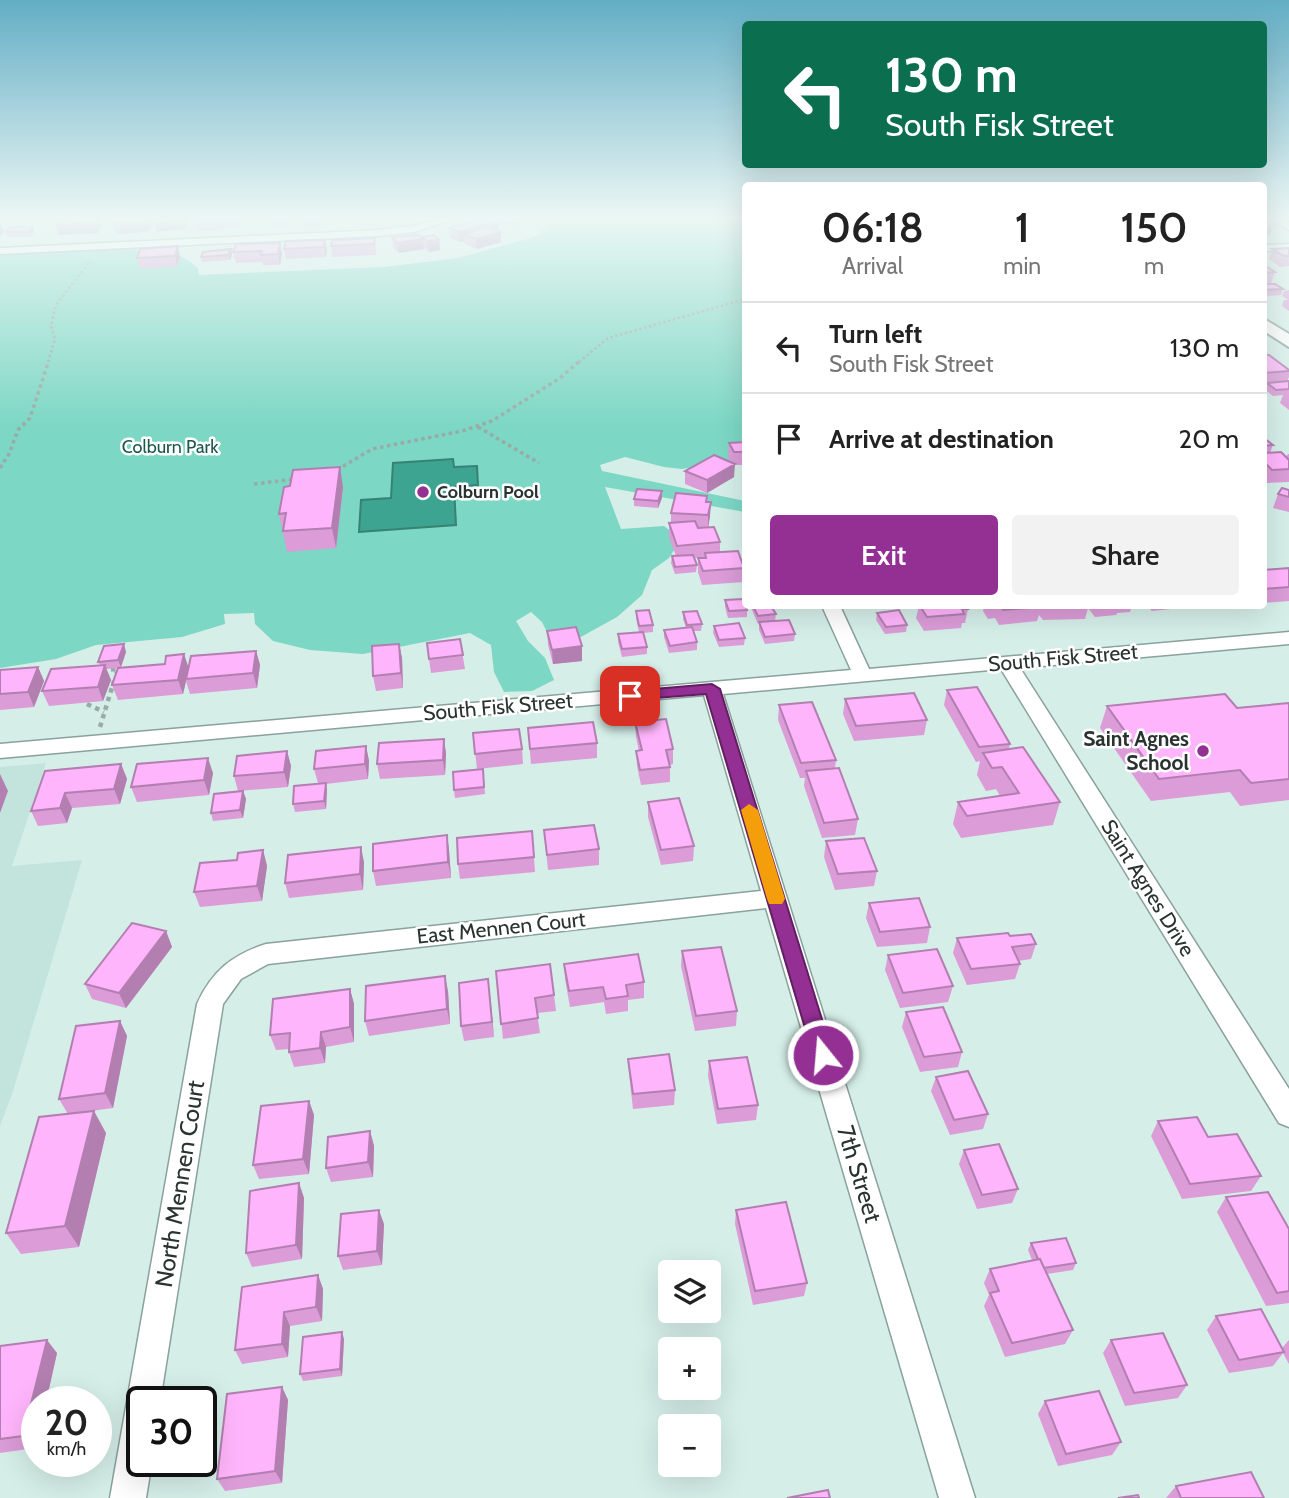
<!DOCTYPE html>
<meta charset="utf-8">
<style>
:root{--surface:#fff;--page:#f2f2f2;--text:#222;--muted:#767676;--line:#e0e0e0;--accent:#942f94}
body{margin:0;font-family:Cabin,sans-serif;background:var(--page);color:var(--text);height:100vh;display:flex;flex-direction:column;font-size:26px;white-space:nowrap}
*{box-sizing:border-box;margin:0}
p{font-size:23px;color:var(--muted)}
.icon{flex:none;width:38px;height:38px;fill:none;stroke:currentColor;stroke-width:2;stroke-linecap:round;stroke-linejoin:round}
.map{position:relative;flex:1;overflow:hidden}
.details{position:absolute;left:742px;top:182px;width:525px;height:427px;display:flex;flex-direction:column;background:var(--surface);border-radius:7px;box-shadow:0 7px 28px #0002}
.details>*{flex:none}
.guide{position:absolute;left:742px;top:21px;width:525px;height:147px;border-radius:7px;box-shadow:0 7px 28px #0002;background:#0b6e4f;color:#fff;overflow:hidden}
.controls{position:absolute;left:658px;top:1260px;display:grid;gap:14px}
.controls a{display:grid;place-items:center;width:63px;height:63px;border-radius:7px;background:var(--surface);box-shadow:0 7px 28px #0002;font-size:35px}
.speed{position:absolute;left:21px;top:1386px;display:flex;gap:14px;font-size:35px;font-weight:700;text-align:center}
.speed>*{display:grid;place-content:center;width:91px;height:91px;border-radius:50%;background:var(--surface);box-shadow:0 7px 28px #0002;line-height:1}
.speed small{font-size:18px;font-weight:400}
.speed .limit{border:4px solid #111;border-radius:10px;background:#fff;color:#111}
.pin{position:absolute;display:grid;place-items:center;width:60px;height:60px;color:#fff;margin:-30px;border-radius:14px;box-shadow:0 4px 10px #0006}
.me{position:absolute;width:77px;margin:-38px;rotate:343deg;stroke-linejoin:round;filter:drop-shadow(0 0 5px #0008)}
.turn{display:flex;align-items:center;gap:24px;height:147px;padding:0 28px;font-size:32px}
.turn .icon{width:91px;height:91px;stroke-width:2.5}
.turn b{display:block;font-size:49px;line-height:60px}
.eta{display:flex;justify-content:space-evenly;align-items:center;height:119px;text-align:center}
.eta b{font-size:42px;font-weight:600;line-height:49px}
.button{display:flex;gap:14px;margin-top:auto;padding:14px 28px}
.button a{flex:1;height:80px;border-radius:7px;background:var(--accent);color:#fff;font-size:28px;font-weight:600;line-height:80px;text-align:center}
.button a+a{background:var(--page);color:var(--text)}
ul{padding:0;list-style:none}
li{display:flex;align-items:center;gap:21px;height:91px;padding:0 28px;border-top:2px solid var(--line)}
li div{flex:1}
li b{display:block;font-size:26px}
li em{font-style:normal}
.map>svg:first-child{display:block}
.built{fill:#c2e4dc}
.green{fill:#7cd7c4}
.water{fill:#3da491;stroke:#378274;stroke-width:2}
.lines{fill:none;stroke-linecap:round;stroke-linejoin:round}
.street-casing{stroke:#8aa19c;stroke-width:3}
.secondary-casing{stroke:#8aa19c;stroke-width:4}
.path-far2{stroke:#98aba6;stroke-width:2.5;stroke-dasharray:2.5 2.5;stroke-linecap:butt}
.path-far1{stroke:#98aba6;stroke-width:3.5;stroke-dasharray:3.5 3.5;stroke-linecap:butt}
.path{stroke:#98aba6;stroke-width:4.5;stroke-dasharray:4.5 4.5;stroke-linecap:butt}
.street{fill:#fff;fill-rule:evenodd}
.secondary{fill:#fff;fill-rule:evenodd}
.wall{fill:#db9cd8}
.shaded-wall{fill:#b27fb0}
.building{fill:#ffb5fb;stroke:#b27fb0;stroke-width:2}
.route{fill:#942f94;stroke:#601f60;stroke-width:2}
.slow{fill:#f59e0b}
.poi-dot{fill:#942f94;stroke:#fff;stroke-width:2.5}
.labels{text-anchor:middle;stroke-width:5;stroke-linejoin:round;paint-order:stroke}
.far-park-label{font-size:18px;fill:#1d564b;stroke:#fff}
.far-poi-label{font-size:18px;font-weight:bold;fill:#293330;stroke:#fff;text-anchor:start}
.street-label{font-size:21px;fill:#293330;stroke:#fff}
.poi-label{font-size:21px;font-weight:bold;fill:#293330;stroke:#fff;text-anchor:end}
.near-street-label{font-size:24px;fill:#293330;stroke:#fff}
</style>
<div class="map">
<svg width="1289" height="1498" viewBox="0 0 1289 1498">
<rect width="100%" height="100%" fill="#d5eee8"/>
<path class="built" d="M46,763L12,866L82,860L13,1091L0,1126V767Z"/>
<path class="green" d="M559,217H745V455L727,462L682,469L664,467L625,457L600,465L602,471L745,501V512L605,487L621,529L664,526L681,539L669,558L652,570L642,595L617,617L579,638H550L542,622L531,612L516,621L528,641L545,658L554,680L532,691L504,692L494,672L491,645L470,633L363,654L310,650L273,641L255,624L254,613L224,614L225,624L182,637L96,645L56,659L0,668V257L4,250L139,244L136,250C164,249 176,250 198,268L199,275L383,267L458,258L534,237Z"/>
<path class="water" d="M453,459L454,467L477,466L478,485L454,487L456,525L359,532L361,500L391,498L393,463Z"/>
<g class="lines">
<g class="street-casing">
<path id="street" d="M444,217H461L414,232L378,236L0,254V248L378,230L413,226Z
M1267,217H1280L1289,223V230Z
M1289,244V250L1264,251V245Z
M822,606H840L869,669L1289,632V644L1020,668L1289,1089V1127L1279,1123L1001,669L723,694L975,1498H939L766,908L268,964L241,979L223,1004L160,1402H142V1461H152L146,1498H110L197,1004C212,971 232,955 266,944L761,891L704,695L0,758V744L851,670Z"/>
</g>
<g class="secondary-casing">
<path id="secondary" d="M1264,319L1289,334V347L1264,331Z"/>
</g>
<path class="path-far2" d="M48,362L55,339L51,326L56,305L90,261
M579,362L608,338L746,299"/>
<path class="path-far1" d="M478,427L539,463
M0,468L9,454L18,430L30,418L49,360
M337,470L372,449L462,431L492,421L560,378L581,360
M254,484L295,479"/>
<path class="path" d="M102,670L117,669L116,673
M87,704L104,712
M100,727L114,681"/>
<use href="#street" class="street"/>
<use href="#secondary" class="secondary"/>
</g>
<path class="wall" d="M115,217H150L152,225L149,231L121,234L115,233L112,223Z
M195,217H240L241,223L239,228L196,231L193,220Z
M259,217H291L289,226L274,227L273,223H260Z
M302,217H322V225L303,226Z
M337,217H377V222L338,224Z
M383,217H412L393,222Z
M499,217H526L516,226L499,224Z
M449,228L499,231L501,242L477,249L465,244L464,241L460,242L450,238Z
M34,231L30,237H8L6,232Z
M392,237L439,240L440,250L429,252L424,248V249L399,253L393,248Z
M375,238L376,248V255L332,257L331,246Z
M325,240L327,250L326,257L286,259L284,249Z
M236,244L282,253L280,265H263L262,262L236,263L233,252Z
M1289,248V266L1280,267L1269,259L1272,249Z
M140,249L180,257L177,266L140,269L137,258Z
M231,249L232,255L230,260L202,262L201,257Z
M1264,265L1275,272L1271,283H1264Z
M1264,284L1283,289L1281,295L1264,296Z
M1289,290V311L1282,306L1284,300H1288L1282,296L1284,291Z
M1264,355L1289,370V377L1287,381H1289V410L1280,403L1283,395L1273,396L1264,389L1266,385H1264Z
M1264,438L1273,445L1270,453L1286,457L1288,454H1289V482L1267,483L1264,480Z
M746,442V465H734V477L707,493L685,484V471L731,462L728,456L729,443Z
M290,486L343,487L336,548L287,552L279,514Z
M1289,490V512L1273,508L1278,494Z
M707,496V502L710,516L708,527L720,542V552L744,568V582L702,585L698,572V558L705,557L694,558L697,565L696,572L675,574L671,563L672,556H676L669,537V523H671V513Z
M662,498L658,508L634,506V499Z
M1289,568V601L1264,603V570Z
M725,600L747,610V617L728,618L725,607Z
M752,606H771L776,614L775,621L795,634L794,641L765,644L759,630V623L758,624L752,610Z
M919,606H966L968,609L965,623H962L961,628L924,631L916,618Z
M984,606H1132L1130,612L1117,613L1116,615L1095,617L1088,608L1085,619L1043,620L1039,615L1037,621L999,625L995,618L988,619L983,611Z
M1147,606H1180V608L1152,611Z
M1204,606H1226L1206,607Z
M636,611L653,625V632L643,633L647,647V654L622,657L618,642V634L639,632L636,618Z
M683,612L702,624L701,631H693L697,642V650L669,653L664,637V630L686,628L683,619Z
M877,613L907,625L906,632L885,634L876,620Z
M714,626L745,638L744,645L719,647L713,633Z
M547,631L582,661L553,664L548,645Z
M460,639L465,669L431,673L429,659Z
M399,644L402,658L403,688L376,691L373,676Z
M256,651L260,665L257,688L190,694L186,681L183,694L118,700L112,685L120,668L106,669L111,680L103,701L49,706L42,691L100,665L98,662L126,652L121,667L165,664L184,654L188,667Z
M38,667L44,681L34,707L0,710V670Z
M947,690L1010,744L1009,749L1060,802L1053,825L961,838L953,824L958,802L1000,796L996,789L986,791L977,775L980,761L976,762L944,705Z
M845,699L927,720L924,735L854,741L843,714Z
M1289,703V800L1240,806L1230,792L1151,801L1100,728L1107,706L1237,708Z
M779,705L836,760L835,768L858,819L855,835L822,838L804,786L805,778H800L778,720Z
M635,722L673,749V764L670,765V782L641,785L637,766L636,751H639L636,737Z
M528,728L597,743V758L531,764Z
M473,733L522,749L523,764L477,769Z
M444,739L446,754L445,775L380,779L377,764Z
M366,746L369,761L368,779L326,784L327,790L326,809L295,812L293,804L318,783L314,769Z
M287,751L291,766L288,787L238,791L234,776Z
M121,764L127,779L120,804L72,808L67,823L38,826L31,811Z
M483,769L485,794L455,798L454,790Z
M213,773L209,795L137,802L131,787Z
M243,791L246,799L243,818L213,821L211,813Z
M648,802L694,846L693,861L661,865L648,817Z
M544,830L599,849V865L548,870Z
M532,831L535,872L460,879L458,864Z
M447,835L449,850L451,878L376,886L373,871Z
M826,841L877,871L874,886L835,890L824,857Z
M263,850L267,866L262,901L200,907L194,892L237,860Z
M364,862L363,890L289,898L285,883Z
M869,903L930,927L927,943L877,947L866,918Z
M166,931L172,947L126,1008L92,999L85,984Z
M1010,936L1036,944L1031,959L1018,961L1020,964L1015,979L967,985L953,953L957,938Z
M682,951L737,1011L736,1026L695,1031L681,966Z
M888,955L953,986L948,1002L900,1008L885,970Z
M564,964L644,982V998L628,1000V1011L606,1014L604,1002L570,1007L565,979Z
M496,971L554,995L556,1011L537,1013L540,1033L503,1039Z
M350,989L354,1004V1042L326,1047L325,1063L294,1067L289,1052V1049L276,1050L270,1035Z
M448,991L450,1024L369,1036L365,1021Z
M490,995L494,1037L464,1041L461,1026Z
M906,1012L962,1052L958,1067L920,1072L902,1027Z
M120,1021L127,1036L113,1108L68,1114L59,1099Z
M628,1059L675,1090L674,1105L633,1109L629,1074Z
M709,1061L758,1105L756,1120L717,1124L708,1076Z
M936,1077L988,1114L983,1129L950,1135L931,1091Z
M309,1101L314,1115L309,1174L259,1179L253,1165Z
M1158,1121L1208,1137L1261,1176L1251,1191L1182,1199L1151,1136Z
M370,1131L374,1146L373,1177L331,1182L326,1168Z
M106,1133L79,1247L21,1254L6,1233Z
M964,1150L1018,1189L1012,1203L977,1209L959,1164Z
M299,1183L304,1198L302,1259L252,1267L246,1253Z
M1226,1197L1289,1229V1303L1266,1306L1217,1212Z
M736,1210L807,1283L804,1296L753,1305L735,1224Z
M384,1224L382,1265L343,1270L338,1256Z
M1031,1243L1076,1263L1073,1270L1047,1274L1073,1330L1065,1344L1005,1357L984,1306L989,1295L984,1283L990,1269L1032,1260L1028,1250Z
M318,1275L323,1289L322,1321L290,1326L288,1357L242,1364L235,1350Z
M1216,1316L1282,1348L1289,1340V1364L1283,1353L1273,1366L1229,1373L1207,1330Z
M344,1339L342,1376L303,1381L300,1374Z
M1111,1340L1187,1385L1178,1398L1125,1406L1103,1353Z
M0,1346L57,1353L46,1402H37L35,1448L0,1453Z
M282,1387L288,1400L282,1483L225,1491L217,1479Z
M1045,1401L1121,1442L1112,1455L1058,1466L1038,1414Z
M1176,1486L1264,1498H1166Z"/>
<path class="shaded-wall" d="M98,217L101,227L98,233L59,235L56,225Z
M150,217L152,225L149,231L121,234L119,224Z
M184,217H187L188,222L185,229L157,232L155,222Z
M237,217H240L241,223L239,228Z
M287,217H291L289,226Z
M392,217H412L393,222Z
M515,217H526L516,226Z
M0,221L4,231L0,237Z
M498,221L499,231L464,234V241L460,242L459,232Z
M1273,225L1270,235L1264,236V226Z
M33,226L34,231L30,237L29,232Z
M501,232V242L477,249L476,239Z
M423,239L424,249L399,253L397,243Z
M325,240L327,250L326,257L324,247Z
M439,240L440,250L429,252L427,241Z
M280,243L282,253L280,265L278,254Z
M178,246L180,257L177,266L175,256Z
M231,249L232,255L230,260L228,255Z
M735,464L734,477L707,493V480Z
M340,467L343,487L336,548L332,528Z
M662,491V498L658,508V501Z
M711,502L710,516L708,529V515Z
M124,644L126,652L121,667L118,660Z
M399,644L402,658L403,688L401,673Z
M582,646V661L553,664L552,650Z
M256,651L260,665L257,688L253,673Z
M184,654L189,669L186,679V681L183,694L178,680Z
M105,665L111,680L103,701L98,687Z
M38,667L44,681L34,707L28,692Z
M444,739L446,754L445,775L443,760Z
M366,746L369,761L368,779L365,764Z
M287,751L291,766L288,787L284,772Z
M208,758L213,773L209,795L204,780Z
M121,764L127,779L120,804L114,789Z
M0,774L8,791L0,813Z
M326,783L327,790L326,809L324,801Z
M243,791L246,799L243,818L240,810Z
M65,793L72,808L67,823L60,808Z
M447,835L449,850L451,878L448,862Z
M361,847L364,862L363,890L360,874Z
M263,850L267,866L262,901L257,886Z
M166,931L172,947L126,1008L119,993Z
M445,976L448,991L450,1024L447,1009Z
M488,979L490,995L494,1037L492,1022Z
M350,989L354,1004V1042L350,1027Z
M120,1021L127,1036L113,1108L105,1093Z
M321,1032L326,1047L325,1063L320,1048Z
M309,1101L314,1115L309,1174L303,1159Z
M94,1111L106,1133L79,1247L65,1226Z
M370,1131L374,1146L373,1177L368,1162Z
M299,1183L304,1198L302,1259L296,1245Z
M379,1210L384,1224L382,1265L377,1251Z
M318,1275L323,1289L322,1321L316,1307Z
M284,1312L290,1326L288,1357L282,1344Z
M342,1332L344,1339L342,1376L340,1369Z
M47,1340L57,1353L46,1402H37V1440L35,1448L23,1436Z
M282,1387L288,1400L282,1483L275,1471Z"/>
<path class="building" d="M98,217L95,222L56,225L60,220Z
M115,217H148L146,221L119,224L112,223Z
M157,217H184L183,219L155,222Z
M195,217H237V218L193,220Z
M302,217H321V220L302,221Z
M488,217L498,221L459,232L449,228Z
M1264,221H1266L1273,225L1264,226Z
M33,226L29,232H6L10,227Z
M488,227L501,232L476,239L464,234Z
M419,235L423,239L397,243L392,237Z
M434,235L439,240L427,241L422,237Z
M375,238L374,244L331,246L332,240Z
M325,240L324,247L284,249L286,241Z
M280,243L278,254L261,255L262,251L233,252L236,244Z
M178,246L175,256L137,258L140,249Z
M1289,248V256H1284L1272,249Z
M231,249L228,255L201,257L203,252Z
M1264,265L1275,272L1264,273Z
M1264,284H1275L1283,289L1264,290Z
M1264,355H1269L1289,370V371L1264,373Z
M1289,381V389L1276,390L1267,383Z
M1264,438L1273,445L1264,446Z
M746,442V452H734L729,443Z
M1281,452L1289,460V469L1272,470L1264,462V453Z
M714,455L735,464L707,480L685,471Z
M340,467L332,528L283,531L286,513L279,514L284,487L290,486L293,470Z
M1282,488L1289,490V497L1278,494Z
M637,489L662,491L658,501L634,499Z
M676,493L707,496L706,502H711L708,515L671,513Z
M695,521L698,528L714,527L720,542L677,546L669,523Z
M738,551L744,568L703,571L698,558H706L705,553Z
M693,555L697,565L675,567L672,556Z
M1289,568V587L1264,589V570Z
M743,599L747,610L729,611L725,600Z
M753,606H771L776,614L758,616Z
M920,606H966L968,609H962L964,614L927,617Z
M1000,606H1040L1041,607L1003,610Z
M649,610L653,625L639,626L636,611Z
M899,610L907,625L886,627L877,613Z
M697,611L702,624L687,625L683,612Z
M789,620L795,634L765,637L759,622Z
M739,623L745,638L719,640L714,626Z
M576,627L582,646L552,650L547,631Z
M692,627L697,642L670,646L664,630Z
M643,632L647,647L622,649L618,634Z
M460,639L463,655L429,659L427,643Z
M124,644L118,660L98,662L104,646Z
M399,644L401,673L373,676L372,646Z
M256,651L253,673L186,679L191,656Z
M184,654L178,680L112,685L118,668L165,664L166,656Z
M105,665L98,687L42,691L51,669Z
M38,667L28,692L0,694V670Z
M977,687L1010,744L979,747L947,690Z
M914,693L927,720L856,726L845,699Z
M1225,694L1237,708L1289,703V779L1251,783L1240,770L1159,779L1107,706Z
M812,702L836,760L801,763L779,705Z
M666,719L673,749L666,750L670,767L640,770L636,751L642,750L635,722Z
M593,722L597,743L530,749L528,728Z
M519,729L522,749L475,754L473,733Z
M444,739L443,760L377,764L379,743Z
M366,746L365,764L314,769L316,751Z
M1023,747L1060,802L967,816L958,802L1019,793L1002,767L992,768L983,753Z
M287,751L284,772L234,776L237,756Z
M208,758L204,780L131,787L137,764Z
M121,764L114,789L65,793L60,808L31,811L45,771Z
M839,768L858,819L824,823L806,771Z
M483,769L484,787L454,790L453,772Z
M326,783L324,801L293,804L294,786Z
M243,791L240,810L211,813L214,794Z
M679,798L694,846L661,850L648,802Z
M594,825L599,849L547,855L544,830Z
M532,831L534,857L458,864L457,838Z
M447,835L448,862L373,871V844Z
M864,838L877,871L838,874L826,841Z
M361,847L360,874L285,883L288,855Z
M263,850L257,886L194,892L200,863L237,860L238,853Z
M919,898L930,927L880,932L869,903Z
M132,923L166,931L119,993L85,984Z
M1008,933L1010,936L1031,934L1036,944L1012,947L1020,964L971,969L957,938Z
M721,947L737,1011L696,1016L682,951Z
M937,949L953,986L903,993L888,955Z
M638,954L644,982L626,985L628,996L606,999L603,987L569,991L564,964Z
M550,964L554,995L535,998L538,1018L501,1024L496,971Z
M445,976L447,1009L365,1021L366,986Z
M488,979L492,1022L461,1026L459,983Z
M350,989V1027L321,1032L320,1048L289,1052L290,1033L270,1035L273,999Z
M943,1007L962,1052L924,1057L906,1012Z
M120,1021L105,1093L59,1099L76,1026Z
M669,1054L675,1090L633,1094L628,1059Z
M747,1057L758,1105L718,1109L709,1061Z
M968,1071L988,1114L954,1120L936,1077Z
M309,1101L303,1159L253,1165L261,1106Z
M94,1111L65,1226L6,1233L39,1117Z
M1197,1117L1208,1137L1237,1134L1261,1176L1190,1184L1158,1121Z
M370,1131L368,1162L326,1168L328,1137Z
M999,1144L1018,1189L982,1195L964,1150Z
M299,1183L296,1245L246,1253L250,1191Z
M1268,1192L1289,1229V1291L1277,1293L1226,1197Z
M786,1202L807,1283L755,1291L736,1210Z
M379,1210L377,1251L338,1256L341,1214Z
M1066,1238L1076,1263L1044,1268L1040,1259H1038L1031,1243Z
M1040,1259L1073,1330L1012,1343L990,1293L999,1291L990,1269Z
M318,1275L316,1307L284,1312L282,1344L235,1350L242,1287Z
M1261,1309L1284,1352L1239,1360L1216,1316Z
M342,1332L340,1369L300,1374L303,1337Z
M1163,1333L1187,1385L1134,1393L1111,1340Z
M47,1340L23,1436L0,1439V1346Z
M282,1387L275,1471L217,1479L227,1394Z
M1099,1391L1121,1442L1066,1454L1045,1401Z
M1251,1472L1264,1498H1181L1176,1486Z
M828,1490L830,1498H787Z
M1138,1495L1139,1498H1118Z"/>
<linearGradient id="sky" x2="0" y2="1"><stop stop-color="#63aec5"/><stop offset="0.51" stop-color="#ecf7f5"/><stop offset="1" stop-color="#ecf7f5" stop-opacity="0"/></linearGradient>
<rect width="1289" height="427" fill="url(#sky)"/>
<path class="route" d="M712,684L720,689L833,1055L830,1061L823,1064L816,1061L813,1055L706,694L630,700L623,696L630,691Z"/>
<path class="slow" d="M749,804L758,810L785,899L782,904H769L767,899L741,810Z"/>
<g class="poi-dot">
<circle cx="423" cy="492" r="7"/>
<circle cx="1203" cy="751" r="7"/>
</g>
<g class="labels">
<g class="far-park-label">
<text x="170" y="453">Colburn Park</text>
</g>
<g class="far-poi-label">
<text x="437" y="498">Colburn Pool</text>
</g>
<g class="street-label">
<text transform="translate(1063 658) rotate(-5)" y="7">South Fisk Street</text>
<text transform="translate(498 707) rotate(-5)" y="7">South Fisk Street</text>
<text transform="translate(1148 888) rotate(58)" y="7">Saint Agnes Drive</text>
<text transform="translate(501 928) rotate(-6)" y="7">East Mennen Court</text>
</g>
<g class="poi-label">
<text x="1189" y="746">Saint Agnes<tspan x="1189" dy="24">School</tspan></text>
</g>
<g class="near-street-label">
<text transform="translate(859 1174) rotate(73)" y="8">7th Street</text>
<text transform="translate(180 1184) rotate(-81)" y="8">North Mennen Court</text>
</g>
</g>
</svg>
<div class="controls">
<a><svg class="icon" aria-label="layers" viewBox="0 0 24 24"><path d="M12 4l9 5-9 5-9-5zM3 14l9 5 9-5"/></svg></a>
<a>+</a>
<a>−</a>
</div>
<div class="speed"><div>20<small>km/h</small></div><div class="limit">30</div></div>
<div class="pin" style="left:630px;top:696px;background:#d93025"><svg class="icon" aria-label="arrive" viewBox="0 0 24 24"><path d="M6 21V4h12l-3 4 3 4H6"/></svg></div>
<svg class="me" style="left:823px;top:1055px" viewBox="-20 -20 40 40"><circle r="17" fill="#942f94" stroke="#fff" stroke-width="3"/><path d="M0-11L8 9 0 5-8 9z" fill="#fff"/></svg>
<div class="guide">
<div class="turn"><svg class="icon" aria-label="left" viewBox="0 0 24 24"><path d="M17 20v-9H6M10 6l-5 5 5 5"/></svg><div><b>130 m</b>South Fisk Street</div></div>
</div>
<section class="details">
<div class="eta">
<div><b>06:18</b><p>Arrival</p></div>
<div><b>1</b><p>min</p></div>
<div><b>150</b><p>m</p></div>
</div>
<ul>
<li><svg class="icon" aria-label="left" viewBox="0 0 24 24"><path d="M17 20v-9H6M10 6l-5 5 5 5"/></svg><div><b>Turn left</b><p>South Fisk Street</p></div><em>130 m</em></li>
<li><svg class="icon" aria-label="arrive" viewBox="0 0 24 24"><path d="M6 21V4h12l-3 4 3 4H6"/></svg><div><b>Arrive at destination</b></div><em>20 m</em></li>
</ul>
<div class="button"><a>Exit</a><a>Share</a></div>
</section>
</div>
